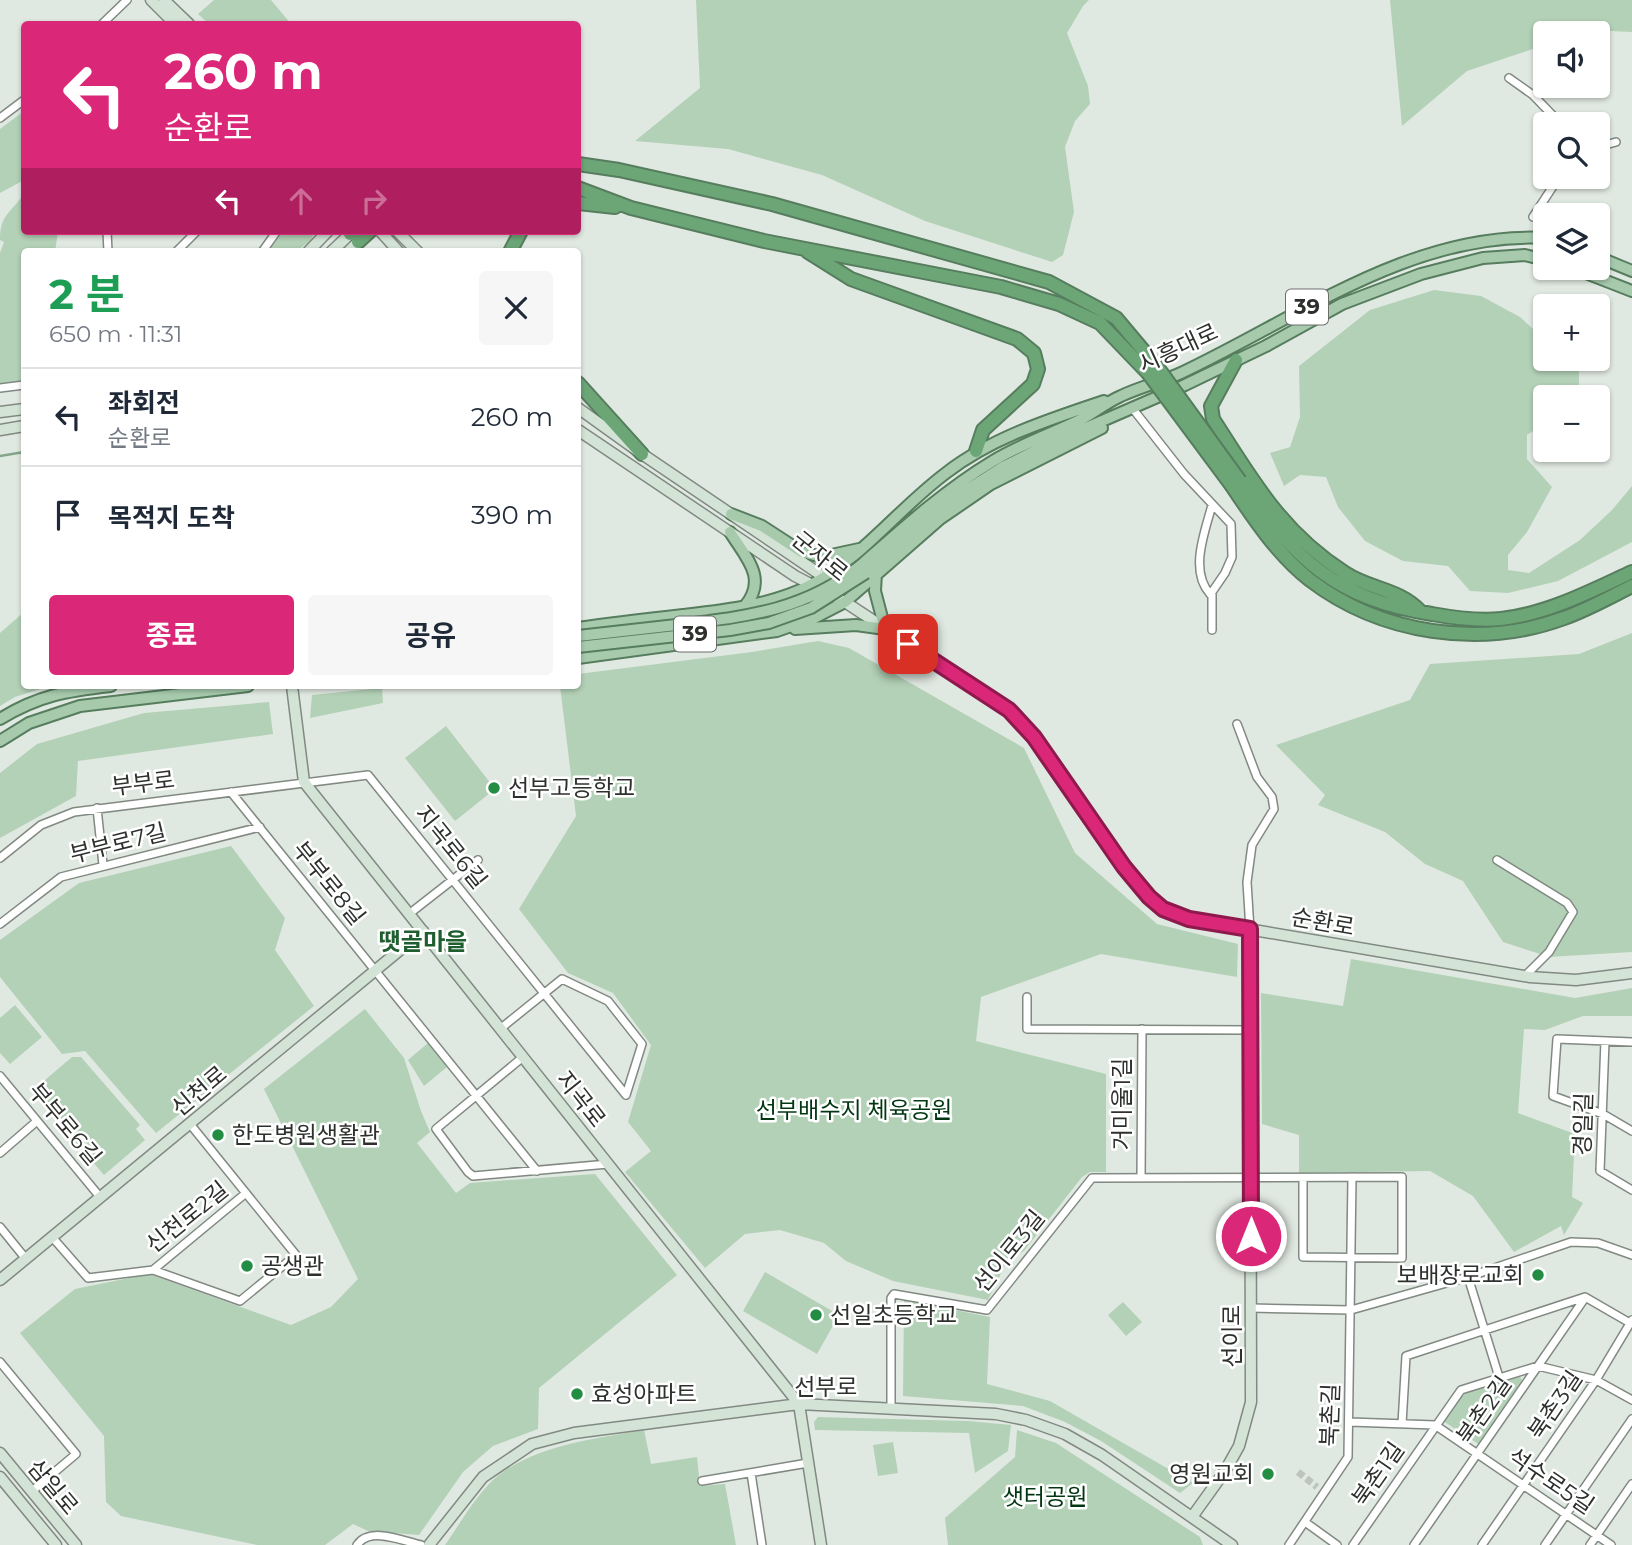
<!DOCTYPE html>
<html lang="ko">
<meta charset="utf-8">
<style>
:root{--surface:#fff;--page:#f6f6f7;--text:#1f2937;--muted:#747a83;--line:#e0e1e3;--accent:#db2777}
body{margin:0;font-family:Montserrat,"Noto Sans KR",sans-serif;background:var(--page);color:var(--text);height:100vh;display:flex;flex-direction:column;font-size:26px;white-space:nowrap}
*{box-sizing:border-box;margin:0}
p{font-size:23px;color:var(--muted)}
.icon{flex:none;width:38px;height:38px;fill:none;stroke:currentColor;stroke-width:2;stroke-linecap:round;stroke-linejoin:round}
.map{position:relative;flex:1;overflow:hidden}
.sheet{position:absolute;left:21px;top:248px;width:560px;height:441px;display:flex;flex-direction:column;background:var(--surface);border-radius:7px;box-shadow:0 2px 5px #0004}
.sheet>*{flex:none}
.top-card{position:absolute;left:21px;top:21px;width:560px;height:214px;border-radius:7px;box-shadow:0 2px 5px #0004;background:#db2777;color:#fff;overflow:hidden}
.buttons{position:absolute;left:1533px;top:21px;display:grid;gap:14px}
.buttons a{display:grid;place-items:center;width:77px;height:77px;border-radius:7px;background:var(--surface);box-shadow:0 2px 5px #0004;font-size:35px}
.pin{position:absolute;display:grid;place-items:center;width:60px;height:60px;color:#fff;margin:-30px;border-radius:14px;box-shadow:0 4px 10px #0006}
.me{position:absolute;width:77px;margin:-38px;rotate:0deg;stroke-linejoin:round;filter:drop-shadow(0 0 5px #0008)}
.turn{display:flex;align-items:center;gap:24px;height:147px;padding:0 28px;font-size:32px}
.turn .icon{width:91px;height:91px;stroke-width:2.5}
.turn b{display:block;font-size:49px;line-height:60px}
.lanes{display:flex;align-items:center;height:66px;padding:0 28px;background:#0003;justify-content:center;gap:35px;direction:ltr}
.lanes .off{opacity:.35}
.round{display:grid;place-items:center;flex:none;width:74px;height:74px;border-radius:7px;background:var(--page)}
.summary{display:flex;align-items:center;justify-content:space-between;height:119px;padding:0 28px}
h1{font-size:42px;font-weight:700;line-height:52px;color:#1e9e55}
.cta{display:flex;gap:14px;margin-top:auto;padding:14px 28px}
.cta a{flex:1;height:80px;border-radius:7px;background:var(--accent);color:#fff;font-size:28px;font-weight:700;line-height:80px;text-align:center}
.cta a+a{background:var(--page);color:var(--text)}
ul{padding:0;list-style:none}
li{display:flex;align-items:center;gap:21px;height:98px;padding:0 28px;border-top:2px solid var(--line)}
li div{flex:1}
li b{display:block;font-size:26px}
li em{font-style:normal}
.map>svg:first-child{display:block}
.green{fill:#b3d1b7}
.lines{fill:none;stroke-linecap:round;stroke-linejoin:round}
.stream{stroke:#84a589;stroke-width:2.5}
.street-tunnel{stroke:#bcc4bd;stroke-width:7;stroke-dasharray:7 3.5;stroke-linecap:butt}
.street-casing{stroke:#818982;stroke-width:10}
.secondary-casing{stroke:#818982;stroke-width:13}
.primary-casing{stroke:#567d5d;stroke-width:14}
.highway-casing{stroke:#567d5d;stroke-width:16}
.street{stroke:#fff;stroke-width:7}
.secondary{stroke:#d3e4d6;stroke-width:10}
.primary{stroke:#a7caad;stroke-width:10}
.highway{stroke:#6ca677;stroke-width:12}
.primary-bridge-casing{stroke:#567d5d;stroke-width:14;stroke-linecap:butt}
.highway-bridge-casing{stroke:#567d5d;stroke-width:16;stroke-linecap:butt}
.primary-bridge{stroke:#a7caad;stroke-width:10}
.highway-bridge{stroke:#6ca677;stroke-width:12}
.route-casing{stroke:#8e194d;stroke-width:18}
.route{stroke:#db2777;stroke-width:12}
.poi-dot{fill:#238d44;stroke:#fff;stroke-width:2.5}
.labels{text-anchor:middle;stroke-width:5;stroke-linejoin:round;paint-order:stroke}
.shield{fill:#fff;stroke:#6c6e6c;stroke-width:2}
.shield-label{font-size:21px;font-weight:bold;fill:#2d302d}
.street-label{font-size:23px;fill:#2d302d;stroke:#fff}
.poi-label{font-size:23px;fill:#2d302d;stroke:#fff;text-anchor:start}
.park-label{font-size:23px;fill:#003611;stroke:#fff}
.neighbourhood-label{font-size:24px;font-weight:bold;fill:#1e5e2f;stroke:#fff}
</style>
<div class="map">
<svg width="1632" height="1545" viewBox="0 0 1632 1545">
<rect width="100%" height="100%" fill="#e0e9e1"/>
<path class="green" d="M214,0H271L291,24H209L198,14Z
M696,0H1089L1083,6L1067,33L1088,86L1090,104L1075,121L1065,147L1074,212L1063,255L1052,262L925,221L822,175L728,149L635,141L700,88Z
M1390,0H1632V32L1589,30L1580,33H1545V45L1467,71L1402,126Z
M24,111V180L0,193V129Z
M24,193V231H58L55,252H24V381L0,384V253L4,242L0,240C0,213 12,213 24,193Z
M284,231H315L311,240L296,252H268Z
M1434,290L1481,296L1520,317L1545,340V359H1566L1579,370V397H1545V423L1527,435V459L1552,487L1527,532L1508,555V570L1529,573L1580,540L1612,510L1632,486V542L1558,581L1508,593L1470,591L1448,566L1403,561L1365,541L1338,507L1326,477L1300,475L1284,486L1270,453L1290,447L1300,417L1299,366L1370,310Z
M24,612V686H50L15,697L0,706V633Z
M1632,633V952L1549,957L1503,942L1463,881L1425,864L1385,832L1318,805L1325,795L1276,745L1410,700L1430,664L1579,654Z
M818,641L849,648L1024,748L1075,853L1157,924L1238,944L1237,977L1101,954L981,997L976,1041L1106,1074V1172H1090L1082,1177L1024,1251L1007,1261L988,1300L893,1281L846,1261L824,1243L780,1230L745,1234L705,1268L625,1172L651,1151L628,1122L651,1045L613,993L568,973L519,909L576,816L560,686H578V674L752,652Z
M382,688L383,703L310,718L312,695Z
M269,702L273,734L78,761L76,796L0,838V773L37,744L144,713Z
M446,726L495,789L455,821L405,758Z
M231,846L285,918L275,950L314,1006L156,1133L85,1051L62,1054L0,977V940L79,883Z
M1351,959L1575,998L1632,988V1016H1583L1545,1030L1524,1029L1518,1113L1575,1134L1572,1197L1583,1203L1564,1235L1561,1226L1514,1252L1473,1196L1430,1171L1299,1173V1135L1262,1124L1261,993L1343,1006Z
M15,1005L42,1037L10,1064L0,1053V1018Z
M365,1009L404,1058L421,1111L430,1132L417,1143L456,1193L470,1183L595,1174L677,1275L539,1388L538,1429L493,1446L463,1472L419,1535L368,1531L353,1524L325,1545H257L121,1516L106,1502L104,1436L20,1333L75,1289L149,1274L291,1325L331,1307L358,1279L264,1089Z
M428,1043L447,1067L424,1086L408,1060Z
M72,1057H81L140,1125L136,1129L145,1140L104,1175L32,1091Z
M765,1272L839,1315L817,1354L743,1311Z
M904,1300L990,1317L987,1384L1050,1401L1193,1483L1180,1493L1101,1441L1065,1422L1023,1406L903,1396Z
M1123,1302L1142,1322L1126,1336L1108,1315Z
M1519,1375L1524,1384L1480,1445L1443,1421L1461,1395Z
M818,1417L968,1421L1011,1425L1008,1451L975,1473L969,1433L815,1430L814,1422Z
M644,1430L651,1464L697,1457L700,1486L725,1484L736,1545H445C459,1525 472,1502 489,1484C526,1446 594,1439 644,1430Z
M1017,1430L1056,1443L1200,1537L1203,1545H948L945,1518L1015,1457Z
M893,1442L898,1473L878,1476L873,1445Z"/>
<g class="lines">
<path class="stream" d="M0,456L24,452"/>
<path class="street-tunnel" d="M1298,1472L1317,1487"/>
<g class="street-casing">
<path id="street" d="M102,24L127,0
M1509,78L1533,95L1561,124
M0,118L24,100
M1598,147L1616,142
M1533,217L1559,177
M107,231L108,252
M176,252L197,231
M262,252L277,231
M0,388L24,385
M1133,409L1184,474L1231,524L1232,557L1225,573L1212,592V630
M1210,594C1189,570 1205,532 1212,505
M1237,724L1257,777L1272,797L1274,809L1252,845L1247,882L1250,930
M231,792L537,1171
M97,808L103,865
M0,858L41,825L74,812L368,775L626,1095
M1497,860L1567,903L1573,912L1549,952L1525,976
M409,914L478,860
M0,924L61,877L260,827
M1027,997V1029L1251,1030
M500,1029L562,979L608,1001L642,1044L626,1095
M1605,1041L1600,1171L1632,1190
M1632,1042L1557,1039L1553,1096L1603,1114L1632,1131
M523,1057L436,1129L468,1172L473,1176L608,1164
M0,1076L100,1197
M0,1153L37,1121
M1141,1178L1142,1029
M0,1227L26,1259
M52,1237L88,1278L153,1270L240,1301L296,1255L190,1124
M153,1270L246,1193
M1468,1277L1499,1377
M1251,1308L1351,1310L1468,1277L1571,1242L1598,1243L1632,1255
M0,1362L76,1454L31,1492
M891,1407V1298L894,1294L987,1310L1092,1178L1402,1177V1258L1303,1257V1178
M1350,1422L1435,1425L1611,1545
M1402,1424L1406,1356L1585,1297L1630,1323
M751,1473L762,1545
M702,1481L808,1463
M1305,1522L1337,1545
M357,1545C370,1526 403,1541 421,1545
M1289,1545L1348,1457L1352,1177
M1353,1545L1461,1390L1538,1366L1596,1380L1632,1400
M1414,1545L1585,1298
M1482,1545L1596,1380L1632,1320
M1545,1545L1632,1419
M1590,1545L1632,1484"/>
</g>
<g class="secondary-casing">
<path id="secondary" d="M151,0L175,24
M164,0L189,24
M380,231L399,252
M397,231L418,252
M308,252L328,231
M331,252L350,234
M348,252L358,242
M578,408L642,454L818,573L828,583
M0,412L24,409
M0,430L24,426
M578,430L795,576L845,602L1009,710L1034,737L1137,884L1163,909L1189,919L1530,977L1576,980L1632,973
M292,686L304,782L799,1404L821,1545
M0,1280L423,931
M0,1453L76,1545
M0,1477L56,1545
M1192,1517L1225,1471L1239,1446L1251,1402L1250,930
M429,1545L483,1477L532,1444L574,1433L799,1404L996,1414L1026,1420L1065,1434L1102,1455L1232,1545"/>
</g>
<g class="primary-casing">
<path id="primary" d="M1598,257L1632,271
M1573,268L1632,291
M731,514L762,526L802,552L822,557L859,549
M730,532C746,558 768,578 745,606
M860,566C903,528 945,490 993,461C1021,444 1051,434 1080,420C1094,413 1107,402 1121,396C1140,387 1161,382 1181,373C1296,319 1412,231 1545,238
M866,573L931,516L967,490L1003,467L1049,444L1185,385L1266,346L1342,304L1421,274L1483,258L1525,255L1545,260
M578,628C613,623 648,619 683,615C726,610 772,605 811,585C863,557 899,508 946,473C991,438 1050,419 1104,401
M795,629L856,625L885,629L875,591L876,573
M578,658L777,631L814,618L845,602L940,519L991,484L1102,428
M0,719C39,695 67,691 111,686
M0,741L29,723L80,706L248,686"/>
</g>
<g class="highway-casing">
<path id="highway" d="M578,164L619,170L772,204L1049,282L1116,318L1158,368
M578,188L631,208L764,241L1001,287L1059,304L1100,323L1148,373
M578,203L615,207
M350,234L353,231
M358,242L370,231
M510,252L521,231
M808,252L851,279L1017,339L1034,353L1038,369L1033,384L983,430L976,451
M1236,360L1211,406L1213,419C1253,481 1281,532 1345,573C1371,590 1398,588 1421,612
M578,383L642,454
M1240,481C1295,559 1335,599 1432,614C1454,618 1479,621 1501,619C1547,614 1591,591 1632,572
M1232,486C1254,519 1278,555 1310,580C1381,634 1480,649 1564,618C1587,610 1610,597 1632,586"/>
</g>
<use href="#street" class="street"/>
<use href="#secondary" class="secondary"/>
<use href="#primary" class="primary"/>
<use href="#highway" class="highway"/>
<g class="primary-bridge-casing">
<path id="primary-bridge" d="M578,636C613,632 649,628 685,624C751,616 806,609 860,566
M578,647L730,630L769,623L811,608L866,573"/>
</g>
<g class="highway-bridge-casing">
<path id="highway-bridge" d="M1158,368L1240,481
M1148,373L1232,486"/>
</g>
<use href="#primary-bridge" class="primary-bridge"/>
<use href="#highway-bridge" class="highway-bridge"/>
</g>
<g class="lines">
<g class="route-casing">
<path id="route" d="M908,644L1009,710L1034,737L1124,867L1149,897L1163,909L1189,919L1250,929L1251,1236"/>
</g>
<use href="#route" class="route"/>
</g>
<g class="poi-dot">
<circle cx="494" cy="788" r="7"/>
<circle cx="218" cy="1135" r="7"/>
<circle cx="247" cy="1266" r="7"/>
<circle cx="1538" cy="1275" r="7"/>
<circle cx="816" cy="1315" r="7"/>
<circle cx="577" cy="1394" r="7"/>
<circle cx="1268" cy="1474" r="7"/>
</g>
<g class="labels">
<g class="shield">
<rect x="1286" y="289.5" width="42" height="35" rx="5"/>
<rect x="674" y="616.5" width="42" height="35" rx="5"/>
</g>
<g class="shield-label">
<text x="1307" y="314">39</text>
<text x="695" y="641">39</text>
</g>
<g class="street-label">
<text transform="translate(1178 348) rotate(-25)" y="8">시흥대로</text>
<text transform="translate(820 556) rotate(39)" y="8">군자로</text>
<text transform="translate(143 783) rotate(-7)" y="8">부부로</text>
<text transform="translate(118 843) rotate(-14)" y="8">부부로7길</text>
<text transform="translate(451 847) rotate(51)" y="8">지곡로6길</text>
<text transform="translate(329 883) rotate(51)" y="8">부부로8길</text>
<text transform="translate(1323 922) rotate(10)" y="8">순환로</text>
<text transform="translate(199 1091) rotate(-40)" y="8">신천로</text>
<text transform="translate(581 1099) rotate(52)" y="8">지곡로</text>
<text transform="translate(1122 1104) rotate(-90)" y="8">거미울1길</text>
<text transform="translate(65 1124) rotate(50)" y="8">부부로6길</text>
<text transform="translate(1583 1124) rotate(-88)" y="8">경일길</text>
<text transform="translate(187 1217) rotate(-39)" y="8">신천로2길</text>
<text transform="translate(1009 1251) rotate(-51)" y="8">선이로3길</text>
<text transform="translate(1232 1336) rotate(-90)" y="8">선이로</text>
<text x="826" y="1395">선부로</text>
<text transform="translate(1555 1405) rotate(-56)" y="8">북촌3길</text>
<text transform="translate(1484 1410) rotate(-55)" y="8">북촌2길</text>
<text transform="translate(1330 1415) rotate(-88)" y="8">북촌길</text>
<text transform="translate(1378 1474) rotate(-55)" y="8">북촌1길</text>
<text transform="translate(1551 1481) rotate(34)" y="8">석수로5길</text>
<text transform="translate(53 1487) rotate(50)" y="8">삼일로</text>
</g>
<g class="poi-label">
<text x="508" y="796">선부고등학교</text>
<text x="232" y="1143">한도병원생활관</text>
<text x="261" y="1274">공생관</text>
<text x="1524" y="1283" text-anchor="end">보배장로교회</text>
<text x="830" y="1323">선일초등학교</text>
<text x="591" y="1402">효성아파트</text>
<text x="1254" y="1482" text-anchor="end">영원교회</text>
</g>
<g class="park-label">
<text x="854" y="1118">선부배수지 체육공원</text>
<text x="1045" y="1505">샛터공원</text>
</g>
<g class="neighbourhood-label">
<text x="423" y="950">땟골마을</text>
</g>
</g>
</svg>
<div class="buttons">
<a><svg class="icon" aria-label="sound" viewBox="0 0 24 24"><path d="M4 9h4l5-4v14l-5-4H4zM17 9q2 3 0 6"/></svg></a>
<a><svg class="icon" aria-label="search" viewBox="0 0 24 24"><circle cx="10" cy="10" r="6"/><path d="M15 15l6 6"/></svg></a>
<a><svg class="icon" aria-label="layers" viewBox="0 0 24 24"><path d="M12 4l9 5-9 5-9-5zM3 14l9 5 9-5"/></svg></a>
<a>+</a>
<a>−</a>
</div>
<div class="pin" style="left:908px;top:644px;background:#d93025"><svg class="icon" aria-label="arrive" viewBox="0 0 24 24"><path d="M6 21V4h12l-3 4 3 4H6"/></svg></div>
<svg class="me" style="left:1251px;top:1236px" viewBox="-20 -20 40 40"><circle r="17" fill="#db2777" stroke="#fff" stroke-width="3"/><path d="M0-11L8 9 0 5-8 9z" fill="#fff"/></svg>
<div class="top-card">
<div class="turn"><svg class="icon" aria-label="left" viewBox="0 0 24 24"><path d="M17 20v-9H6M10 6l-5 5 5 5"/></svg><div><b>260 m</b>순환로</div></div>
<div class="lanes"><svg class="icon" aria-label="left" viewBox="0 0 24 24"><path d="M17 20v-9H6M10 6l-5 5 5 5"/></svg><svg class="icon off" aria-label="ahead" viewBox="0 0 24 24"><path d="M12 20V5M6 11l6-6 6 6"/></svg><svg class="icon off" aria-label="right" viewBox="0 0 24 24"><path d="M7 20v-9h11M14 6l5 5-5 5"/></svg></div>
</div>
<section class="sheet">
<div class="summary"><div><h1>2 분</h1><p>650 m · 11:31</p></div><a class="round"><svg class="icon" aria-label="close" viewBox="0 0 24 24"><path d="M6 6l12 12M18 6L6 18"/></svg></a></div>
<ul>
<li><svg class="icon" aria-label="left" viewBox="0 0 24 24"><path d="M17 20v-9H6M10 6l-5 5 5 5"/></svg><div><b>좌회전</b><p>순환로</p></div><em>260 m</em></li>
<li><svg class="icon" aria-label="arrive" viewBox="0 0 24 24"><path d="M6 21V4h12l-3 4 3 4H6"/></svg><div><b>목적지 도착</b></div><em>390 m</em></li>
</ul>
<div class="cta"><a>종료</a><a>공유</a></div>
</section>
</div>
